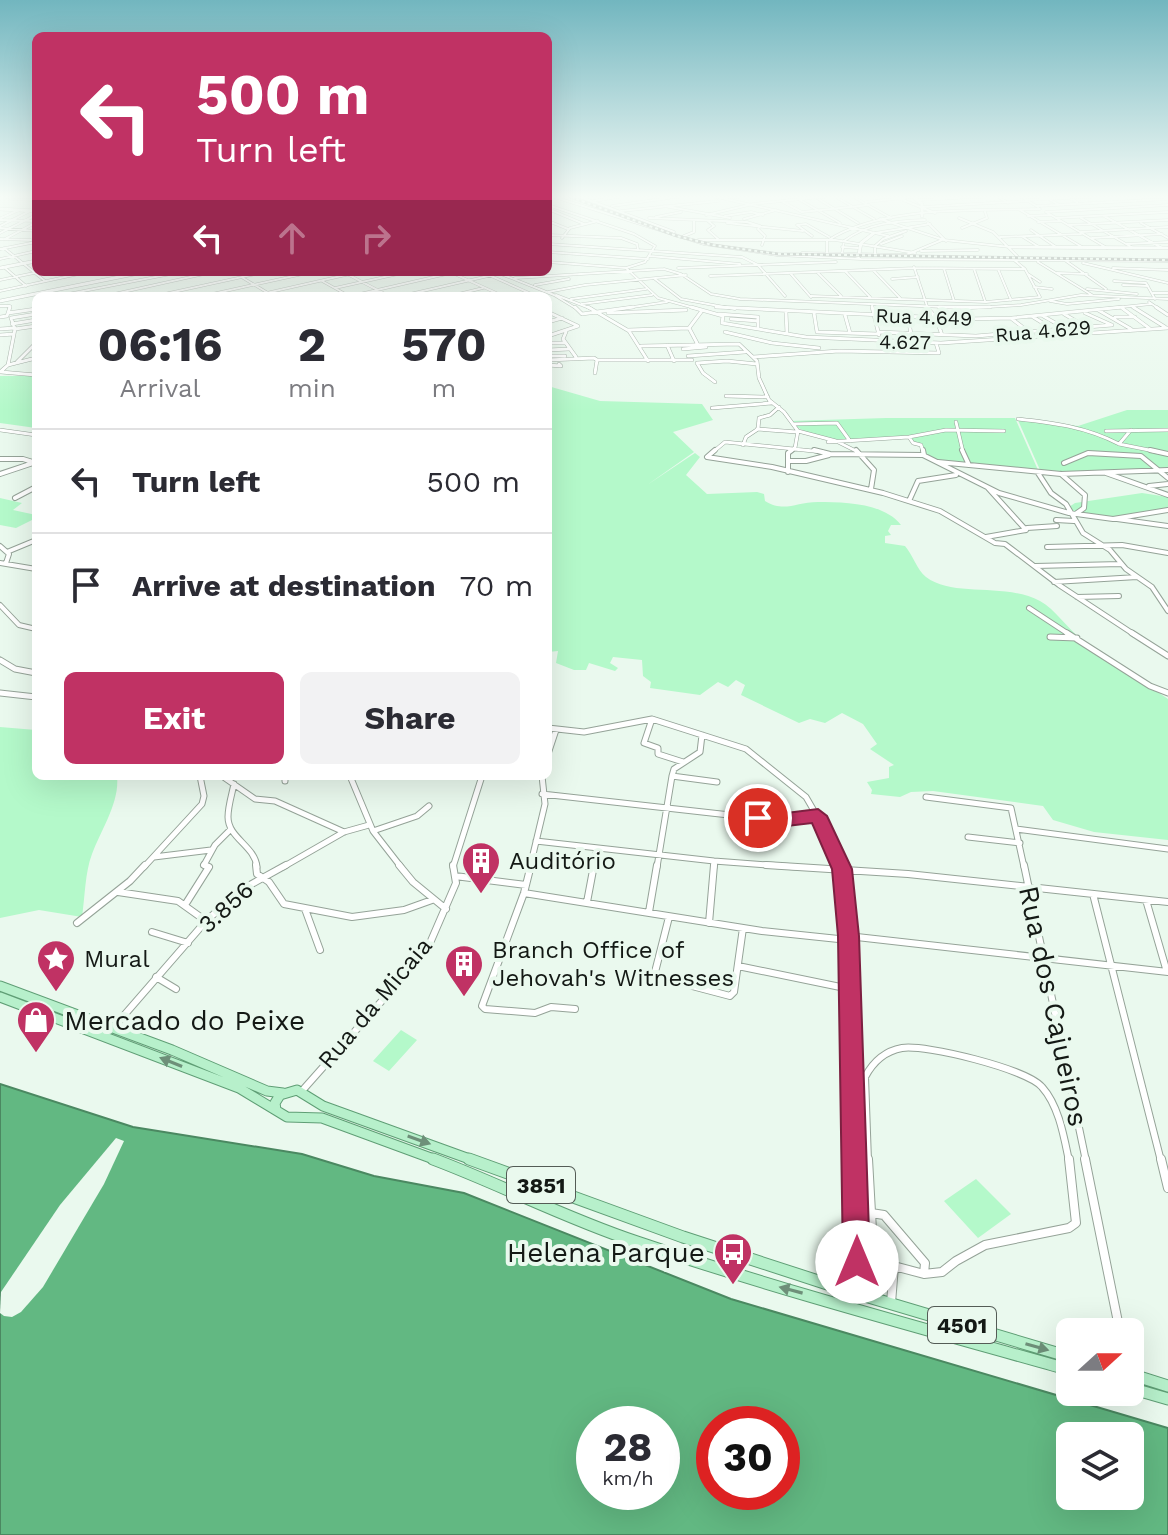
<!DOCTYPE html>
<meta charset="utf-8">
<style>
:root{--surface:#fff;--page:#f2f2f3;--text:#2b2b33;--muted:#7c7c81;--line:#e1e1e2;--accent:#c03264}
body{margin:0;font-family:"Work Sans",sans-serif;background:var(--page);color:var(--text);height:100vh;display:flex;flex-direction:column;font-size:30px;white-space:nowrap}
*{box-sizing:border-box;margin:0}
p{font-size:26px;color:var(--muted)}
.icon{flex:none;width:44px;height:44px;fill:none;stroke:currentColor;stroke-width:2;stroke-linecap:round;stroke-linejoin:round}
.map{position:relative;flex:1;overflow:hidden}
.drawer{position:absolute;left:32px;top:292px;width:520px;height:488px;display:flex;flex-direction:column;background:var(--surface);border-radius:12px;box-shadow:0 8px 32px #0002}
.drawer>*{flex:none}
.guide{position:absolute;left:32px;top:32px;width:520px;height:244px;border-radius:12px;box-shadow:0 8px 32px #0002;background:#c03264;color:#fff;overflow:hidden}
.needle{width:52px;rotate:69deg}
.fabs{position:absolute;left:1056px;top:1318px;display:grid;gap:16px}
.fabs a{display:grid;place-items:center;width:88px;height:88px;border-radius:12px;background:var(--surface);box-shadow:0 8px 32px #0002;font-size:40px}
.speed{position:absolute;left:576px;top:1406px;display:flex;gap:16px;font-size:40px;font-weight:700;text-align:center}
.speed>*{display:grid;place-content:center;width:104px;height:104px;border-radius:50%;background:var(--surface);box-shadow:0 8px 32px #0002;line-height:1}
.speed small{font-size:20px;font-weight:400}
.speed .limit{border:12px solid #d22;background:#fff;color:#111}
.pin{position:absolute;display:grid;place-items:center;width:68px;height:68px;color:#fff;margin:-34px;border:4px solid #fff;border-radius:50%;box-shadow:0 2px 8px #0007}
.me{position:absolute;width:88px;margin:-44px;rotate:0deg;stroke-linejoin:round;filter:drop-shadow(0 0 6px #0008)}
.turn{display:flex;align-items:center;gap:28px;height:168px;padding:0 32px;font-size:36px}
.turn .icon{width:104px;height:104px;stroke-width:2.5}
.turn b{display:block;font-size:56px;line-height:68px}
.lanes{display:flex;align-items:center;height:76px;padding:0 32px;background:#0003;justify-content:center;gap:40px;direction:ltr}
.lanes .off{opacity:.35}
.eta{display:flex;justify-content:space-evenly;align-items:center;height:136px;text-align:center}
.eta b{font-size:48px;font-weight:700;line-height:56px}
.action{display:flex;gap:16px;margin-top:auto;padding:16px 32px}
.action a{flex:1;height:92px;border-radius:12px;background:var(--accent);color:#fff;font-size:32px;font-weight:700;line-height:92px;text-align:center}
.action a+a{background:var(--page);color:var(--text)}
ul{padding:0;list-style:none}
li{display:flex;align-items:center;gap:24px;height:104px;padding:0 32px;border-top:2px solid var(--line)}
li div{flex:1}
li b{display:block;font-size:30px}
li em{font-style:normal}
.map>svg:first-child{display:block}
.green{fill:#b4f9ca}
.water{fill:#62b882;stroke:#4b8861;stroke-width:2;fill-rule:evenodd}
.pier{fill:#eaf9ee}
.lines{fill:none;stroke-linecap:round;stroke-linejoin:round}
.minor-far5-casing{stroke:#95a398;stroke-width:3}
.minor-far4-casing{stroke:#95a398;stroke-width:4}
.minor-far3-casing{stroke:#95a398;stroke-width:6}
.minor-far2-casing{stroke:#95a398;stroke-width:7}
.minor-far1-casing{stroke:#95a398;stroke-width:8}
.minor-casing{stroke:#95a398;stroke-width:10}
.tertiary-casing{stroke:#95a398;stroke-width:4}
.secondary-casing{stroke:#95a398;stroke-width:4}
.primary-far1-casing{stroke:#5f9e75;stroke-width:11}
.primary-casing{stroke:#5f9e75;stroke-width:13}
.minor-far5{stroke:#fff;stroke-width:2}
.minor-far4{stroke:#fff;stroke-width:3}
.minor-far3{stroke:#fff;stroke-width:4}
.minor-far2{stroke:#fff;stroke-width:5}
.minor-far1{stroke:#fff;stroke-width:6}
.minor{stroke:#fff;stroke-width:8}
.tertiary{stroke:#fff;stroke-width:3}
.secondary{stroke:#fff;stroke-width:3}
.primary-far1{stroke:#b7f0cb;stroke-width:9}
.primary{stroke:#b7f0cb;stroke-width:11}
.rail-casing{stroke:#7f8982;stroke-width:3}
.rail{stroke:#eaf9ee;stroke-width:2;stroke-dasharray:3;stroke-linecap:butt}
.oneway{fill:#6e8f79}
.route{fill:#c03264;stroke:#7d2041;stroke-width:2}
.labels{text-anchor:middle;stroke-width:8;stroke-linejoin:round;paint-order:stroke}
.far-street-label{font-size:20px;fill:#141915;stroke:#eaf9ee}
.shield{fill:#eaf9ee;stroke:#545c56;stroke-width:2}
.shield-label{font-size:22px;font-weight:bold;fill:#141915}
.poi-label{font-size:24px;fill:#141915;stroke:#eaf9ee;text-anchor:start}
.street-label{font-size:24px;fill:#141915;stroke:#eaf9ee}
.near-street-label{font-size:28px;fill:#141915;stroke:#eaf9ee}
.near-poi-label{font-size:28px;fill:#141915;stroke:#eaf9ee;text-anchor:start}
</style>
<div class="map">
<svg width="1168" height="1535" viewBox="0 0 1168 1535">
<rect width="100%" height="100%" fill="#eaf9ee"/>
<path class="green" d="M0,376H36V428L0,423Z
M548,386L600,401L702,404L713,420L673,432L694,452L647,485L695,453L700,457L686,475L707,494L757,492L764,494L765,501C785,513 795,502 818,502C845,502 884,503 901,525H891L888,531L891,535L885,536V543L905,546C913,555 917,570 926,577C954,598 1004,582 1040,601C1055,609 1067,628 1081,639C1109,660 1139,679 1168,699V840L1094,832L1053,820L1043,806L933,791L911,792L900,797L871,794L872,790L867,782L889,778V767L894,765L870,749L877,744L863,724L842,713L825,723L810,719L799,723L741,695L745,685L736,680L728,687L718,682L700,695L650,688L651,682L643,676L642,660L613,657L610,663L618,668L615,671L589,663L586,670H574L556,663L558,651L548,652Z
M1127,410H1168V469L1094,473L1040,470L1017,418L1078,426Z
M886,418H1015L1038,470L936,460L925,455L922,445L913,443L910,436C872,439 819,449 790,421Z
M1142,493L1168,497V509L1110,518L1072,512L1069,507L1075,503Z
M0,498L22,503L13,510L36,515V518L16,528L0,525Z
M0,727L36,730V776H117C120,802 101,830 92,854C85,872 85,897 82,917L39,910L0,918Z
M401,1030L417,1040L389,1071L373,1061Z
M976,1179L1011,1214L978,1238L944,1201Z"/>
<path class="water" d="M0,1084L133,1127L302,1154L374,1176L464,1193L731,1299L1168,1428V1535H0ZM594,1424H662V1492H594ZM714,1424H782V1492H714ZM1070,1436H1130V1496H1070Z"/>
<path class="pier" d="M116,1138L124,1141L104,1184L43,1287L21,1312L12,1317L4,1316L0,1313L1,1292L60,1205Z"/>
<g class="lines">
<g class="minor-far5-casing">
<path id="minor-far5" d="M4,195L11,199L36,200
M548,195L704,244L777,255L861,259L1168,261
M575,195L674,232
M708,195L888,236
M773,195H778
M850,195L891,218
M891,195L935,213
M995,195L1008,203
M1018,195L1038,207
M1042,195L1059,205
M1064,195L1077,202
M834,196L874,219
M1019,196L1034,195
M815,197L858,223
M722,198L758,195
M800,200L840,223
M918,200L1013,195
M1026,200L1121,195
M594,201L628,195
M783,202L802,212
M866,202L913,197
M548,205L634,234L655,246L645,262L626,268L548,262
M612,206L690,195
M664,206L730,218
M1037,206L1168,199
M922,207L1028,201
M548,209L584,224
M1020,210L1082,247
M621,211L718,201
M802,212L869,205
M1046,212L1168,205
M1046,212L1107,248
M706,215L753,204L840,195
M725,216L751,212L763,215
M1028,216L1050,215
M1104,216L1162,248
M656,217L681,212
M1,218L19,210
M649,218L747,222L760,226L758,229L765,236L762,245
M959,218L993,232L1019,258
M1056,218L1168,212
M1081,218L1133,248
M744,219L776,210
M880,219L944,240L1010,247
M0,220L36,221
M548,221L568,229
M708,221L714,226L708,230L718,239
M1038,222L1060,221
M727,223L803,231
M928,223L946,241
M1141,223L1168,238
M1069,225L1168,220
M0,226L30,211
M0,228L36,231
M962,228L987,218L985,212
M1031,230L1056,247
M1081,232L1168,227
M0,233L36,215
M875,233L930,224
M548,235L621,238L637,244L638,250
M684,236L694,232V221
M812,236L797,225L806,224L829,237
M1000,237L1081,234
M1023,237L1039,247
M562,238L570,228L598,221
M1092,238L1162,234
M0,239L31,240
M5,239L35,223
M698,240H835L915,253
M548,244L742,257L758,265L785,296
M881,244L902,236
M1127,244L1168,242
M842,247L858,248
M4,248L45,281
M0,249L36,242
M921,251L978,250
M548,252L648,259
M802,253L906,255L942,240
M827,254V241C881,205 976,211 1040,209
M842,254L844,241C868,223 896,221 925,220
M848,254L859,257
M875,254V246L883,239L906,231
M650,256L740,264
M0,259L36,251
M1014,260L1025,269L1040,297
M1066,261L1106,289
M1038,262L1092,295
M1083,263L1168,283
M4,267L26,286
M914,267L928,309
M626,268L658,298L698,309
M678,268L836,262
M1113,268L1168,270
M664,269L681,274L711,294L740,299L970,308L1021,305L1081,295L1168,299
M944,269L954,301
M974,269L985,301
M998,269L1011,300
M845,271L870,297
M874,271L900,298
M450,272L503,296
M482,272L536,296
M496,272L554,295L577,309
M818,273L841,296
M1057,273L1087,274
M347,274L389,296
M791,274L811,297
M1028,274L1040,282
M710,276L915,268L1025,269
M243,278L273,296
M515,278L664,269
M655,279L681,299L735,309
M892,279L918,277
M0,280L34,273
M322,281L349,296
M1114,281L1146,283L1155,299
M535,285L569,279
M1123,285L1148,286
M1034,287L1052,289
M335,288L407,272
M1087,289L1137,294
M0,291L88,272
M548,292L585,285L686,275
M1153,293H1168
M68,294L181,272
M556,295L592,309
M105,296L213,272
M155,296L265,272
M203,296L312,272
M253,296L359,272
M351,296L451,273
M401,296L497,274
M450,296L483,288
M811,296L986,302L1040,297
M571,299L646,289
M1050,301L1067,304L1119,299
M1149,302L1159,309
M582,304L652,295
M872,305L873,309
M0,306H10L9,309
M1133,307L1136,309
M619,309L667,302
M1103,309L1151,304"/>
</g>
<g class="minor-far4-casing">
<path id="minor-far4" d="M575,307L582,314L633,307
M588,307L629,331L648,361
M691,307L723,316L722,323L806,337L941,343L1168,328
M716,307L965,319L1012,318L1123,307
M872,307L879,335
M927,307L936,318L942,335
M939,307H990
M1133,307L1165,327
M1156,307L1168,315
M1122,308L1149,328
M1098,310L1131,329
M548,312L578,326L548,336
M786,312L787,334
M8,313L36,309
M608,313L686,310
M814,313L817,332
M1085,313L1112,325
M719,314L758,317V328
M1064,314L1086,327
M845,315L850,333
M1043,316L1066,329
M0,317L7,316L10,307
M908,317L911,334
M1033,317L1046,325
M1115,317H1135
M731,319L758,321
M1012,319L1029,332
M548,322L562,318
M12,324L36,320
M0,329L15,328
M15,329L36,326
M628,330L689,328
M566,332L563,339L576,357
M725,332L772,343L819,348
M817,332L878,334
M878,332L976,336L1112,325
M0,335L14,334
M548,343H565
M697,343L689,328L701,312
M667,345L674,361
M641,346L739,344L757,361L759,378L769,400L784,412L798,431L836,441L858,452
M683,349L706,347
M548,350L569,349
M548,356H565
M688,356L745,352
M753,357L839,351L939,353L936,343
M548,360L594,358L597,360L595,373
M597,360H692
M17,362L36,343
M697,363L727,361L757,364
M697,363L703,373L715,382
M8,365L15,329L11,318L36,314
M548,365L561,366L559,364
M0,372L8,365L36,358
M1,372L36,375
M726,396L768,397
M712,408L772,403
M1018,419C1055,423 1086,427 1119,444
M956,422L963,452
M793,424L837,423L850,441
M757,429L797,432
M0,430L36,435
M1131,430L1119,444L1159,452
M1106,431L1168,430
M909,437L913,443L921,445L923,452
M828,442L909,437L946,430L1004,431
M743,445L746,437L758,429L759,418L770,415L779,407
M713,452L725,442L823,452
M789,452L795,448L798,431"/>
</g>
<g class="minor-far3-casing">
<path id="minor-far3" d="M715,450L707,457L772,467L883,493L940,511L995,543L1005,544L1059,585L1135,635
M814,450L830,454L923,455L999,493L1069,513L1113,519L1168,510
M856,450L874,470L871,489
M923,450L924,455
M962,450L969,465
M1150,450L1168,454
M0,459H23L36,463
M788,461H806L829,455
M938,462L1061,474L1168,470
M1064,463L1088,453L1141,456L1168,478
M788,472V453L792,450
M1038,473L1051,493L1066,504L1083,533L1110,550L1126,569L1152,587L1168,611
M1106,473L1168,495
M0,474L33,463
M1061,474L1085,495L1084,508L1077,513
M1149,486L1168,484
M988,488L1026,530
M15,498L36,487
M909,501L918,481L956,475
M1117,519L1168,526
M1056,520L1074,521
M1027,528L1057,526
M986,537L1026,530
M0,546L9,554L6,563
M1047,547L1122,545L1168,553
M7,552L36,540
M0,563L36,569
M1035,566L1121,564
M1054,582L1137,577
M1077,597L1119,596
M0,605L19,625L36,629
M1029,608L1070,635"/>
</g>
<g class="minor-far2-casing">
<path id="minor-far2" d="M1067,633L1150,686L1168,693
M1132,633L1168,656
M1050,637L1077,638
M0,660L15,669L36,673
M0,693L36,697
M652,719L644,743L658,748V754L683,762
M548,728L584,732L652,719L746,749L806,797L835,847L841,867
M548,754L556,730
M222,776L255,799L275,801L344,832
M285,776V781
M350,776L373,831L401,867
M672,776L674,769L700,752L702,735
M234,784C232,794 228,806 228,817C228,838 255,846 257,867
M542,794L774,820L818,816
M926,797L1011,808L1024,867
M1016,829L1168,849
M373,831L417,816L429,806
M968,837L1020,843
M536,841L714,861L796,867
M154,857L211,850
M144,867L202,804L204,796L200,776
M208,867L204,865L215,845L231,829
M283,867L344,832L369,825
M453,867L482,776
M530,867L545,804L542,776
M594,867L597,848
M657,867L672,776L717,782
M714,867V861"/>
</g>
<g class="minor-far1-casing">
<path id="minor-far1" d="M256,865L257,874L269,882L284,904L352,917L404,910L432,900
M399,865L413,882L446,909
M531,865L524,893L482,1006L485,1009L535,1013L551,1007L575,1009
M766,865L908,874L1168,902
M841,865L848,936L856,1161
M1024,865L1086,1161
M455,876L526,885
M118,892L178,901L206,921
M524,893L762,931L848,940
M1093,894L1161,1161
M1146,900L1167,972
M587,902L594,865
M185,905L209,867L204,865
M305,909L320,950
M649,912L657,865
M669,917L654,976L730,996L734,992L743,928
M77,923L130,881L145,865
M709,923L714,865
M152,932L188,943
M848,936L1168,972
M738,966L850,989
M156,977L176,989
M113,1028L206,921L241,890L286,865
M301,1092L427,950L456,883L453,865
M868,1161L865,1077C873,1062 885,1051 902,1048C925,1044 1027,1069 1042,1087C1059,1106 1064,1137 1069,1161"/>
</g>
<g class="minor-casing">
<path id="minor" d="M868,1159L873,1248L880,1258L894,1266
M1085,1159L1120,1332
M1161,1159L1168,1188
M871,1213L884,1215L925,1263L924,1274
M894,1266L924,1274L942,1272L956,1261L985,1245L1069,1228L1076,1223L1069,1159
M855,1292L856,1159
M891,1303L894,1266"/>
</g>
<g class="tertiary-casing">
<path id="tertiary" d="M910,195L922,204V216
M1010,247L1168,248
M859,254L861,243L874,233
M0,268L36,261"/>
</g>
<g class="secondary-casing">
<path id="secondary" d="M0,209L36,211
M0,301L144,272"/>
</g>
<g class="primary-far1-casing">
<path id="primary-far1" d="M0,986L172,1050L267,1091L283,1093
M0,997L239,1088L287,1117L322,1118L439,1161
M276,1110L275,1103L280,1095L297,1090L323,1106L475,1161"/>
</g>
<g class="primary-casing">
<path id="primary" d="M433,1159C502,1185 567,1219 637,1242C779,1290 925,1329 1070,1370
M469,1159L683,1237L855,1293L1070,1357
M1130,1374L1168,1386
M1130,1388L1168,1399"/>
</g>
<use href="#minor-far5" class="minor-far5"/>
<use href="#minor-far4" class="minor-far4"/>
<use href="#minor-far3" class="minor-far3"/>
<use href="#minor-far2" class="minor-far2"/>
<use href="#minor-far1" class="minor-far1"/>
<use href="#minor" class="minor"/>
<use href="#tertiary" class="tertiary"/>
<use href="#secondary" class="secondary"/>
<use href="#primary-far1" class="primary-far1"/>
<use href="#primary" class="primary"/>
<g class="rail-casing">
<path id="rail" d="M565,195L677,236L713,245L778,254L1168,260"/>
</g>
<use href="#rail" class="rail"/>
</g>
<defs><path id="oneway-solid" d="M-6-.8H1V-3.2L6.5 0L1 3.2V.8H-6Z" transform="scale(2)"/></defs>
<g class="oneway">
<use href="#oneway-solid" transform="translate(171 1062) rotate(-158)"/>
<use href="#oneway-solid" transform="translate(419 1140) rotate(19)"/>
<use href="#oneway-solid" transform="translate(791 1290) rotate(-165)"/>
<use href="#oneway-solid" transform="translate(1037 1347) rotate(16)"/>
</g>
<linearGradient id="sky" x2="0" y2="1"><stop stop-color="#72b6bf"/><stop offset="0.48" stop-color="#f6fcf7"/><stop offset="1" stop-color="#f6fcf7" stop-opacity="0"/></linearGradient>
<rect width="1168" height="410" fill="url(#sky)"/>
<path class="route" d="M818,809L827,816L852,869L859,936L870,1262L866,1272L857,1276L847,1272L843,1262L838,936L832,869L812,823L778,827L752,822L749,818L758,811L778,814Z"/>
<defs>
<g id="building-pin" transform="scale(2)"><path d="M0 17L-7.5 6A9.5 9.5 0 1 1 7.5 6Z" fill="#c03264" stroke="#eaf9ee"/><path d="M-4-6H4V6H1V3H-1V6H-4ZM-2.5-4.3h1.7v1.8h-1.7ZM.8-4.3h1.7v1.8H.8ZM-2.5-1h1.7V.8h-1.7ZM.8-1h1.7V.8H.8Z" fill="#fff"/></g>
<g id="sight-pin" transform="scale(2)"><path d="M0 17L-7.5 6A9.5 9.5 0 1 1 7.5 6Z" fill="#c03264" stroke="#eaf9ee"/><path d="M0-6L1.8-2.2L6-1.7L2.9 1.2L3.7 5.4L0 3.3L-3.7 5.4L-2.9 1.2L-6-1.7L-1.8-2.2Z" fill="#fff"/></g>
<g id="shop-pin" transform="scale(2)"><path d="M0 17L-7.5 6A9.5 9.5 0 1 1 7.5 6Z" fill="#c03264" stroke="#eaf9ee"/><path d="M-5-2.5h2.3a2.7 3.5 0 0 1 5.4 0H5L5.5 6h-11ZM-1.5-2.5h3a1.5 2.3 0 0 0-3 0Z" fill="#fff"/></g>
<g id="bus-pin" transform="scale(2)"><path d="M0 17L-7.5 6A9.5 9.5 0 1 1 7.5 6Z" fill="#c03264" stroke="#eaf9ee"/><path d="M-5-6H5V4H4V6H2V4H-2V6H-4V4H-5ZM-3.5-4V0h7V-4ZM-3.5 1.2v1.5H-2V1.2ZM2 1.2v1.5H3.5V1.2Z" fill="#fff"/></g>
</defs>
<g fill-rule="evenodd">
<use href="#building-pin" x="481" y="861"/>
<use href="#sight-pin" x="56" y="959"/>
<use href="#building-pin" x="464" y="964"/>
<use href="#shop-pin" x="36" y="1020"/>
<use href="#bus-pin" x="733" y="1252"/>
</g>
<g class="labels">
<g class="far-street-label">
<text transform="translate(924 317) rotate(2)" y="7">Rua 4.649</text>
<text transform="translate(1043 331) rotate(-5)" y="7">Rua 4.629</text>
<text transform="translate(905 342) rotate(1)" y="7">4.627</text>
</g>
<g class="shield">
<rect x="507" y="1167" width="68" height="36" rx="6"/>
<rect x="928" y="1307" width="68" height="36" rx="6"/>
</g>
<g class="shield-label">
<text x="541" y="1193">3851</text>
<text x="962" y="1333">4501</text>
</g>
<g class="poi-label">
<text x="509" y="869">Auditório</text>
<text x="492" y="958">Branch Office of<tspan x="492" dy="28">Jehovah's Witnesses</tspan></text>
<text x="84" y="967">Mural</text>
</g>
<g class="street-label">
<text transform="translate(226 907) rotate(-42)" y="8">3.856</text>
<text transform="translate(375 1003) rotate(-50)" y="8">Rua da Micaia</text>
</g>
<g class="near-street-label">
<text transform="translate(1054 1006) rotate(78)" y="10">Rua dos Cajueiros</text>
</g>
<g class="near-poi-label">
<text x="64" y="1030">Mercado do Peixe</text>
<text x="705" y="1262" text-anchor="end">Helena Parque</text>
</g>
</g>
</svg>
<div class="fabs">
<a><svg class="needle" viewBox="-14 -14 28 28"><path d="M0-13l5 13h-10z" fill="#e53935"/><path d="M0 13l5-13h-10z" fill="#7c7c81"/></svg></a>
<a><svg class="icon" aria-label="layers" viewBox="0 0 24 24"><path d="M12 4l9 5-9 5-9-5zM3 14l9 5 9-5"/></svg></a>
</div>
<div class="speed"><div>28<small>km/h</small></div><div class="limit">30</div></div>
<div class="pin" style="left:758px;top:818px;background:#d93025"><svg class="icon" aria-label="arrive" viewBox="0 0 24 24"><path d="M6 21V4h12l-3 4 3 4H6"/></svg></div>
<svg class="me" style="left:857px;top:1262px" viewBox="-20 -20 40 40"><circle r="19" fill="#fff"/><path d="M0-13L10 11 0 6-10 11z" fill="#c03264"/></svg>
<div class="guide">
<div class="turn"><svg class="icon" aria-label="left" viewBox="0 0 24 24"><path d="M17 20v-9H6M10 6l-5 5 5 5"/></svg><div><b>500 m</b>Turn left</div></div>
<div class="lanes"><svg class="icon" aria-label="left" viewBox="0 0 24 24"><path d="M17 20v-9H6M10 6l-5 5 5 5"/></svg><svg class="icon off" aria-label="ahead" viewBox="0 0 24 24"><path d="M12 20V5M6 11l6-6 6 6"/></svg><svg class="icon off" aria-label="right" viewBox="0 0 24 24"><path d="M7 20v-9h11M14 6l5 5-5 5"/></svg></div>
</div>
<section class="drawer">
<div class="eta">
<div><b>06:16</b><p>Arrival</p></div>
<div><b>2</b><p>min</p></div>
<div><b>570</b><p>m</p></div>
</div>
<ul>
<li><svg class="icon" aria-label="left" viewBox="0 0 24 24"><path d="M17 20v-9H6M10 6l-5 5 5 5"/></svg><div><b>Turn left</b></div><em>500 m</em></li>
<li><svg class="icon" aria-label="arrive" viewBox="0 0 24 24"><path d="M6 21V4h12l-3 4 3 4H6"/></svg><div><b>Arrive at destination</b></div><em>70 m</em></li>
</ul>
<div class="action"><a>Exit</a><a>Share</a></div>
</section>
</div>
